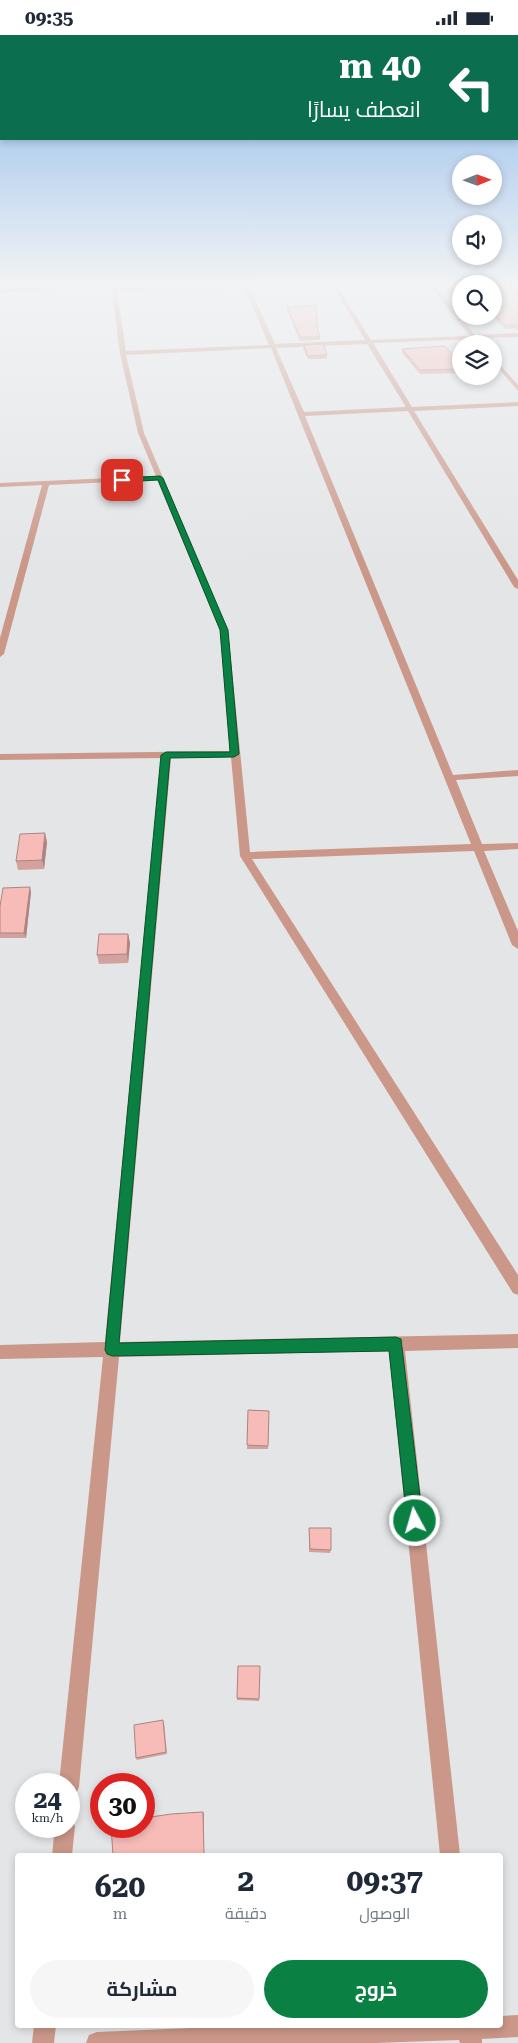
<!DOCTYPE html>
<html lang="ar">
<meta charset="utf-8">
<style>
:root{--surface:#fff;--page:#f6f6f7;--text:#1f2937;--muted:#747a83;--accent:#0b8043}
body{margin:0;font-family:"Roboto Serif",Cairo,serif;background:var(--page);color:var(--text);direction:rtl;height:100vh;display:flex;flex-direction:column;font-size:19px;white-space:nowrap}
*{box-sizing:border-box;margin:0}
p{font-size:16px;color:var(--muted)}
.icon{flex:none;width:28px;height:28px;fill:none;stroke:currentColor;stroke-width:2;stroke-linecap:round;stroke-linejoin:round}
.map{position:relative;flex:1;overflow:hidden;direction:ltr}
.side{position:absolute;left:15px;top:1818px;width:488px;height:175px;display:flex;flex-direction:column;background:var(--surface);border-radius:5px;box-shadow:0 2px 8px #0003;direction:rtl}
.side>*{flex:none}
.top-card{position:absolute;left:0px;top:0px;width:519px;height:105px;box-shadow:0 2px 8px #0003;direction:rtl;background:#0b6e4f;color:#fff;overflow:hidden}
.needle{width:32px;rotate:89deg}
.fabs{position:absolute;left:452px;top:120px;display:grid;gap:10px}
.fabs a{display:grid;place-items:center;width:50px;height:50px;border-radius:50%;background:var(--surface);box-shadow:0 2px 8px #0003;font-size:25px}
.speed{position:absolute;left:15px;top:1738px;display:flex;gap:10px;font-size:25px;font-weight:700;text-align:center}
.speed>*{display:grid;place-content:center;width:65px;height:65px;border-radius:50%;background:var(--surface);box-shadow:0 2px 8px #0003;line-height:1}
.speed small{font-size:12px;font-weight:400}
.speed .limit{border:8px solid #d22;background:#fff;color:#111}
.pin{position:absolute;display:grid;place-items:center;width:42px;height:42px;color:#fff;margin:-21px;border-radius:10px;box-shadow:0 2px 8px #0006}
.me{position:absolute;width:55px;margin:-28px;rotate:354deg;stroke-linejoin:round;filter:drop-shadow(0 0 4px #0008)}
.turn{display:flex;align-items:center;gap:18px;height:105px;padding:0 15px;font-size:22px}
.turn .icon{width:65px;height:65px;stroke-width:2.5}
.turn b{display:block;font-size:35px;line-height:42px}
.eta{display:flex;justify-content:space-evenly;align-items:center;height:85px;text-align:center}
.eta b{font-size:30px;font-weight:700;line-height:35px}
.primary-button{display:flex;gap:10px;margin-top:auto;padding:10px 15px}
.primary-button a{flex:1;height:58px;border-radius:30px;background:var(--accent);color:#fff;font-size:20px;font-weight:700;line-height:58px;text-align:center}
.primary-button a+a{background:var(--page);color:var(--text)}
.status{display:flex;justify-content:space-between;align-items:center;height:35px;padding:0 25px;background:var(--surface);direction:ltr}
.status svg{height:14px;fill:currentColor}
.map>svg:first-child{display:block}
.lines{fill:none;stroke-linecap:round;stroke-linejoin:round}
.street{fill:#ca9788;fill-rule:evenodd}
.wall{fill:#d4a29e}
.shaded-wall{fill:#ad8481}
.building{fill:#f7bcb8;stroke:#ad8481}
.route{fill:#0b8043;stroke:#07532c}
</style>
<div class="status"><b>09:35</b><svg viewBox="0 0 49 12"><path d="M0 12V9h3v3zM5 12V6h3v6zM10 12V3h3v9zM15 12V0h3v12zM26 1h20v11H26zM47 4h2v5h-2z"/></svg></div>
<div class="map">
<svg width="518" height="2008" viewBox="0 0 518 2008">
<rect width="100%" height="100%" fill="#e3e5e7"/>
<g class="lines">
<path class="street" d="M84,249H109L0,258V254Z
M111,249H115L116,253L330,249L250,253L275,309L365,305L332,249H336L371,305L470,301L429,249H434L475,300L518,298V302L478,303L481,307L478,309L472,304L373,308L412,372L518,367V371L414,376L518,545V554L514,552L408,376L305,381L453,740L518,735V741L456,745L482,809L518,808V814L484,816L518,896V914L512,910L474,816L252,824L518,1240V1260L513,1258L240,821L231,722L171,723L120,1307L518,1299V1313L405,1316L460,1820H440L389,1316L119,1322L79,1752L76,1759L69,1762V1749H59L103,1322L0,1324V1310L105,1307L161,723L0,725V719L230,716L220,595L157,445L49,450L4,619L0,622V603L42,450L0,452V448L156,441L138,398L120,318ZM245,253L269,310L126,316L117,256ZM367,309L406,372L304,377L276,313ZM271,313L471,809L250,817L228,595L144,398L126,320Z
M494,323L518,350V356L494,328Z
M69,1782L72,1784L75,1791L72,1820H52L55,1791H69Z
M518,1980V2002L482,2004V2008H460L459,2005L375,2008H86L89,2000L97,1997L264,1990H500V1981Z
M34,1990H56L54,2008H32Z"/>
</g>
<path class="wall" d="M494,249H518V295L515,293L505,294L493,281H494Z
M287,272L320,302V305L300,306L287,276Z
M304,310L327,320V324H308L303,314Z
M402,314L461,330V338L420,339L402,318Z
M47,807L44,834L18,835L16,826Z
M31,857L26,903H0V871Z
M128,899L130,908L128,928L99,929L97,920Z
M248,1375L269,1376L268,1414H247Z
M309,1493L331,1515L330,1518L309,1517Z
M238,1631H260L259,1666L237,1665Z
M164,1687L167,1719L137,1725L136,1723Z"/>
<path class="shaded-wall" d="M45,798L47,807L44,834L42,825Z
M30,852L31,857L26,903L24,898Z
M128,899L130,908L128,928L127,919Z
M203,1777L204,1779V1820Z"/>
<path class="building" d="M494,249H518V291L516,290H506L494,278Z
M316,270L317,292L320,302H300L287,272Z
M323,309L327,320L308,321L304,310Z
M445,311L461,330V334L420,335L402,314Z
M45,798L42,825L16,826L20,799Z
M30,852L24,898H0V871L3,853Z
M99,899H128L127,919L97,920Z
M248,1375L269,1376L268,1411L247,1410Z
M309,1493H331V1515L310,1514Z
M238,1631H260L259,1664L237,1663Z
M163,1685L166,1717L136,1723L134,1690Z
M203,1777L204,1820H113L111,1791H144V1783L171,1779Z"/>
<linearGradient id="sky" x2="0" y2="1"><stop stop-color="#89b7ec"/><stop offset="0.47" stop-color="#f2f3f4"/><stop offset="1" stop-color="#f2f3f4" stop-opacity="0"/></linearGradient>
<rect width="518" height="530" fill="url(#sky)"/>
<path class="route" d="M160,441L163,443L228,595L239,719L234,722L170,723L119,1308L396,1302L401,1304L423,1486L420,1491L415,1494L409,1491L407,1486L389,1316L112,1321L107,1319L105,1315L161,720L166,717H230L220,595L158,445L122,447L119,445L122,443Z"/>
</svg>
<div class="fabs">
<a><svg class="needle" viewBox="-14 -14 28 28"><path d="M0-13l5 13h-10z" fill="#e53935"/><path d="M0 13l5-13h-10z" fill="#747a83"/></svg></a>
<a><svg class="icon" aria-label="sound" viewBox="0 0 24 24"><path d="M4 9h4l5-4v14l-5-4H4zM17 9q2 3 0 6"/></svg></a>
<a><svg class="icon" aria-label="search" viewBox="0 0 24 24"><circle cx="10" cy="10" r="6"/><path d="M15 15l6 6"/></svg></a>
<a><svg class="icon" aria-label="layers" viewBox="0 0 24 24"><path d="M12 4l9 5-9 5-9-5zM3 14l9 5 9-5"/></svg></a>
</div>
<div class="speed"><div>24<small>km/h</small></div><div class="limit">30</div></div>
<div class="pin" style="left:122px;top:445px;background:#d93025"><svg class="icon" aria-label="arrive" viewBox="0 0 24 24"><path d="M6 21V4h12l-3 4 3 4H6"/></svg></div>
<svg class="me" style="left:415px;top:1486px" viewBox="-20 -20 40 40"><circle r="17" fill="#0b8043" stroke="#fff" stroke-width="3"/><path d="M0-11L8 9 0 5-8 9z" fill="#fff"/></svg>
<div class="top-card">
<div class="turn"><svg class="icon" aria-label="left" viewBox="0 0 24 24"><path d="M17 20v-9H6M10 6l-5 5 5 5"/></svg><div><b>40 m</b>انعطف يسارًا</div></div>
</div>
<section class="side">
<div class="eta">
<div><b>09:37</b><p>الوصول</p></div>
<div><b>2</b><p>دقيقة</p></div>
<div><b>620</b><p>m</p></div>
</div>
<div class="primary-button"><a>خروج</a><a>مشاركة</a></div>
</section>
</div>
